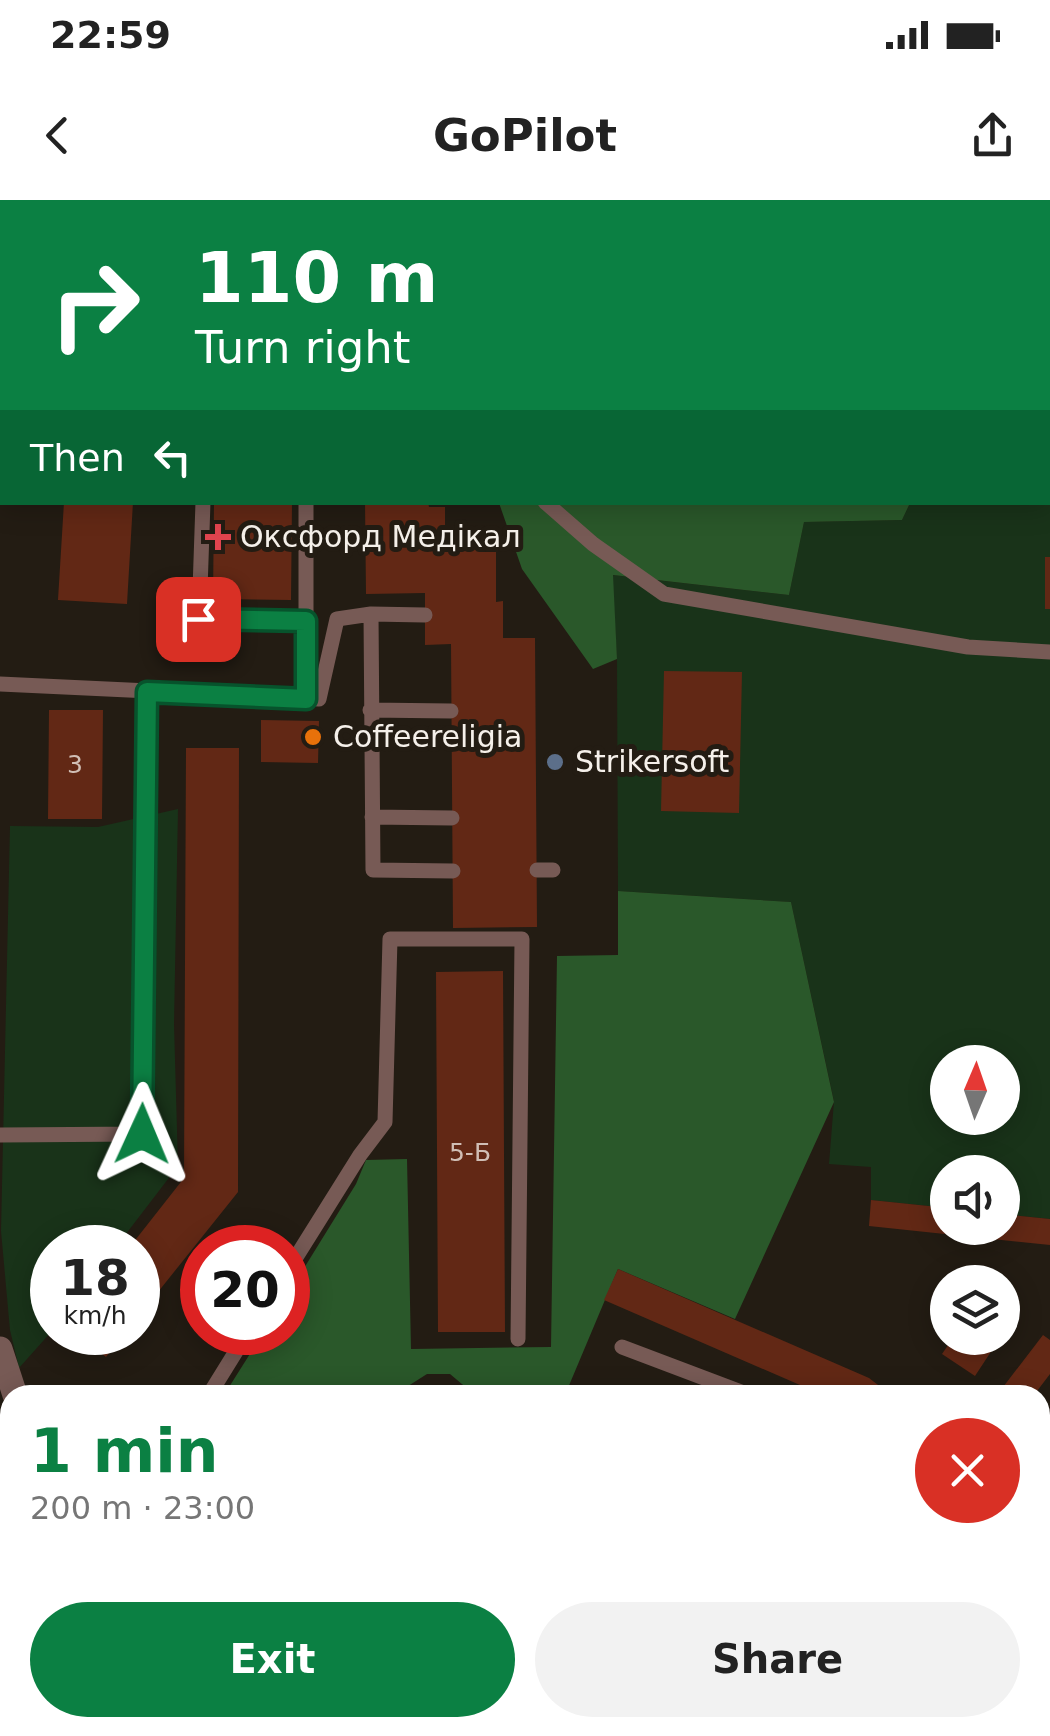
<!DOCTYPE html>
<meta charset="utf-8">
<style>
:root{--surface:#fff;--page:#f2f2f2;--text:#222;--muted:#767676;--accent:#0b8043}
body{margin:0;font-family:"DejaVu Sans",sans-serif;background:var(--page);color:var(--text);height:100vh;display:flex;flex-direction:column;font-size:38px;white-space:nowrap}
*{box-sizing:border-box;margin:0}
p{font-size:32px;color:var(--muted)}
.icon{flex:none;width:55px;height:55px;fill:none;stroke:currentColor;stroke-width:2;stroke-linecap:round;stroke-linejoin:round}
.map{position:relative;flex:1;overflow:hidden}
.details{position:absolute;left:0px;top:1185px;width:1050px;height:352px;display:flex;flex-direction:column;background:var(--surface);border-radius:30px 30px 0 0;box-shadow:0 5px 25px #0003}
.details>*{flex:none}
.guide{position:absolute;left:0px;top:0px;width:1050px;height:305px;box-shadow:0 5px 25px #0003;background:#0b8043;color:#fff;overflow:hidden}
.needle{width:65px;rotate:2deg}
.buttons{position:absolute;left:930px;top:845px;display:grid;gap:20px}
.buttons a{display:grid;place-items:center;width:90px;height:90px;border-radius:50%;background:var(--surface);box-shadow:0 5px 25px #0003;font-size:50px}
.speed{position:absolute;left:30px;top:1025px;display:flex;gap:20px;font-size:50px;font-weight:700;text-align:center}
.speed>*{display:grid;place-content:center;width:130px;height:130px;border-radius:50%;background:var(--surface);box-shadow:0 5px 25px #0003;line-height:1}
.speed small{font-size:25px;font-weight:400}
.speed .limit{border:15px solid #d22;background:#fff;color:#111}
.pin{position:absolute;display:grid;place-items:center;width:85px;height:85px;color:#fff;margin:-42px;border-radius:20px;box-shadow:0 5px 15px #0006}
.me{position:absolute;width:110px;margin:-55px;rotate:1deg;stroke-linejoin:round;filter:drop-shadow(0 0 8px #0008)}
.turn{display:flex;align-items:center;gap:35px;height:210px;padding:0 30px;font-size:45px}
.turn .icon{width:130px;height:130px;stroke-width:2.5}
.turn b{display:block;font-size:70px;line-height:85px}
.then{display:flex;align-items:center;height:95px;padding:0 30px;background:#0003;gap:20px;font-size:38px}
.round{display:grid;place-items:center;flex:none;width:105px;height:105px;border-radius:52px;background:var(--page)}
.summary{display:flex;align-items:center;justify-content:space-between;height:170px;padding:0 30px}
h1{font-size:60px;font-weight:600;line-height:75px;color:var(--accent)}
.cta{display:flex;gap:20px;margin-top:auto;padding:20px 30px}
.cta a{flex:1;height:115px;border-radius:60px;background:var(--accent);color:#fff;font-size:40px;font-weight:600;line-height:115px;text-align:center}
.cta a+a{background:var(--page);color:var(--text)}
.status{display:flex;justify-content:space-between;align-items:center;height:70px;padding:0 50px;background:var(--surface);direction:ltr}
.status svg{height:28px;fill:currentColor}
header{display:flex;justify-content:space-between;align-items:center;height:130px;padding:0 30px;background:var(--surface);font-size:45px;font-weight:600}
.map>svg:first-child{display:block}
.green{fill:#193319;fill-rule:evenodd}
.forest{fill:#2a582a}
.building{fill:#622815}
.lines{fill:none;stroke-linecap:round;stroke-linejoin:round}
.lane{stroke:#775a55;stroke-width:15}
.street{stroke:#775a55;stroke-width:25}
.route-casing{stroke:#07532c;stroke-width:25}
.route{stroke:#0b8043;stroke-width:18}
.health-dot{fill:#e0444e;stroke:#231c13;stroke-width:4}
.food-dot{fill:#e8710a;stroke:#231c13;stroke-width:4}
.service-dot{fill:#5c6f8a;stroke:#231c13;stroke-width:4}
.labels{text-anchor:middle;stroke-width:10;stroke-linejoin:round;paint-order:stroke}
.number-label{font-size:25px;fill:#d0beb5}
.poi-label{font-size:30px;fill:#f5f0ea;stroke:#231c13;text-anchor:start}
</style>
<div class="status"><b>22:59</b><svg viewBox="0 0 49 12"><path d="M0 12V9h3v3zM5 12V6h3v6zM10 12V3h3v9zM15 12V0h3v12zM26 1h20v11H26zM47 4h2v5h-2z"/></svg></div>
<header><svg class="icon" aria-label="back" viewBox="0 0 24 24"><path d="M15 5l-7 7 7 7"/></svg>GoPilot<svg class="icon" aria-label="share" viewBox="0 0 24 24"><path d="M12 15V3M7 8l5-5 5 5M5 13v7h14v-7"/></svg></header>
<div class="map">
<svg width="1050" height="1536" viewBox="0 0 1050 1536">
<rect width="100%" height="100%" fill="#231c13"/>
<path class="green" d="M1050,183V1019L1003,1014L1002,972H948L947,1008L871,1000V967L829,964L834,901L791,702L618,691L617,460L612,375L789,395L804,322L902,320L910,303L1048,302ZM948,862H1002V918H948Z
M178,609L174,824L178,966L116,1047L52,1048V1131L19,1168L10,1130L1,1031L10,626L98,627Z"/>
<path class="forest" d="M499,303H910L902,320L804,322L789,395L613,375L617,459L593,469L522,369Z
M618,691L791,702L834,902L735,1119L618,1069L565,1195H475L450,1174H427L394,1195H224L263,1133L288,1132V1094L356,984L366,960L407,959L411,1149L551,1147L557,756L618,755Z"/>
<path class="building" d="M64,302H133L127,404L58,400Z
M214,302H292L291,400L213,399Z
M365,302H428L429,307H445V330H464V342H481V352H496V402L503,401V438H535L537,727L453,728L451,444L425,445V393L366,394Z
M1045,357H1050V409H1045Z
M664,471L742,472L739,613L661,611Z
M49,510H103L102,619H48Z
M261,520L319,521L318,563L261,562Z
M186,548H239L238,992L138,1117V1048H129L184,978Z
M503,771L505,1132H438L436,772Z
M871,1000L948,1008V1028H1002V1014L1050,1019V1045L869,1026Z
M618,1069L869,1178L891,1195H823L604,1100Z
M75,1132H125L106,1157Z
M1043,1135L1050,1140V1174L1034,1195H997Z
M953,1138H1000L975,1176L942,1154Z
M1040,1423L1050,1444V1536H998L994,1528H1040Z
M272,1528H367L362,1536H269Z"/>
<g class="lines">
<path class="lane" d="M274,2L275,0
M1048,278L1050,277
M203,302L199,419L306,421
M306,302V499
M545,302L593,344L664,394L968,447L1050,452
M371,414L425,415
M0,484L319,499L337,419L371,414L373,670L453,671
M370,510L451,511
M372,617L452,618
M537,670H553
M0,935L142,934L147,492
M288,1070L360,955L385,922L390,739H522L518,1139
M622,1147L749,1195
M209,1195L248,1132
M933,1528L937,1536
M165,1536L170,1528
M865,1536L871,1528"/>
<path class="street" d="M0,1149L15,1195
M125,1528L128,1536"/>
</g>
<g class="lines">
<g class="route-casing">
<path id="route" d="M142,934L147,492L306,499V421L198,419"/>
</g>
<use href="#route" class="route"/>
</g>
<path class="health-dot" d="M213 322h10v10h10v10h-10v10h-10v-10h-10v-10h10z"/>
<circle class="food-dot" cx="313" cy="537" r="10"/>
<circle class="service-dot" cx="555" cy="562" r="10"/>
<g class="labels">
<g class="number-label">
<text x="75" y="573">3</text>
<text x="470" y="961">5-Б</text>
</g>
<g class="poi-label">
<text x="240" y="347">Оксфорд Медікал</text>
<text x="333" y="547">Coffeereligia</text>
<text x="575" y="572">Strikersoft</text>
</g>
</g>
</svg>
<div class="buttons">
<a><svg class="needle" viewBox="-14 -14 28 28"><path d="M0-13l5 13h-10z" fill="#e53935"/><path d="M0 13l5-13h-10z" fill="#767676"/></svg></a>
<a><svg class="icon" aria-label="sound" viewBox="0 0 24 24"><path d="M4 9h4l5-4v14l-5-4H4zM17 9q2 3 0 6"/></svg></a>
<a><svg class="icon" aria-label="layers" viewBox="0 0 24 24"><path d="M12 4l9 5-9 5-9-5zM3 14l9 5 9-5"/></svg></a>
</div>
<div class="speed"><div>18<small>km/h</small></div><div class="limit">20</div></div>
<div class="pin" style="left:198px;top:419px;background:#d93025"><svg class="icon" aria-label="arrive" viewBox="0 0 24 24"><path d="M6 21V4h12l-3 4 3 4H6"/></svg></div>
<svg class="me" style="left:142px;top:934px" viewBox="-20 -20 40 40"><path d="M0-17L14 15 0 8-14 15z" fill="#0b8043" stroke="#fff" stroke-width="4"/></svg>
<div class="guide">
<div class="turn"><svg class="icon" aria-label="right" viewBox="0 0 24 24"><path d="M7 20v-9h11M14 6l5 5-5 5"/></svg><div><b>110 m</b>Turn right</div></div>
<div class="then">Then<svg class="icon" aria-label="left" viewBox="0 0 24 24"><path d="M17 20v-9H6M10 6l-5 5 5 5"/></svg></div>
</div>
<section class="details">
<div class="summary"><div><h1>1 min</h1><p>200 m · 23:00</p></div><a class="round" style="background:#d93025;color:#fff"><svg class="icon" aria-label="close" viewBox="0 0 24 24"><path d="M6 6l12 12M18 6L6 18"/></svg></a></div>
<div class="cta"><a>Exit</a><a>Share</a></div>
</section>
</div>
